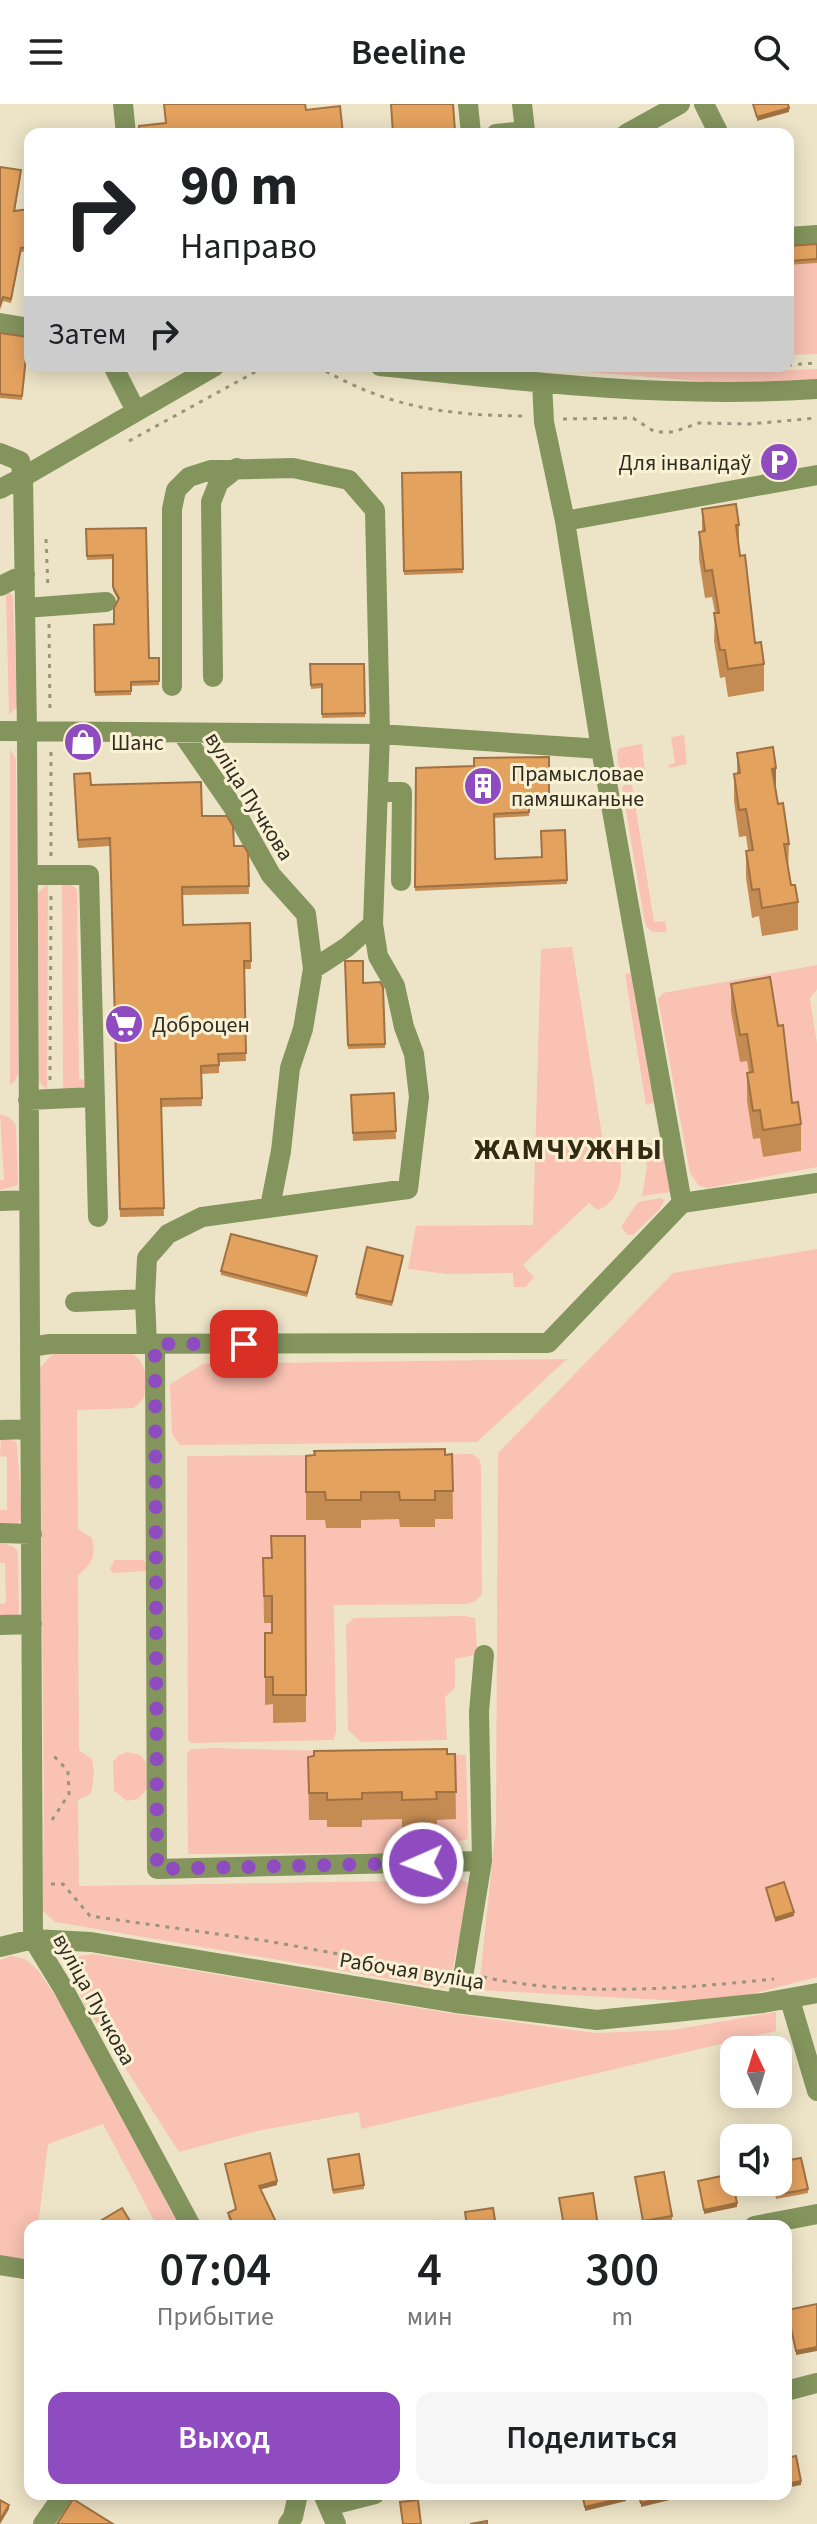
<!DOCTYPE html>
<html lang="ru">
<meta charset="utf-8">
<style>
:root{--surface:#fff;--page:#f6f6f6;--text:#202124;--muted:#757577;--accent:#8f4cc0}
body{margin:0;font-family:"Source Sans 3",sans-serif;background:var(--page);color:var(--text);height:100vh;display:flex;flex-direction:column;font-size:30px;white-space:nowrap}
*{box-sizing:border-box;margin:0}
p{font-size:26px;color:var(--muted)}
.icon{flex:none;width:44px;height:44px;fill:none;stroke:currentColor;stroke-width:2;stroke-linecap:round;stroke-linejoin:round}
.map{position:relative;flex:1;overflow:hidden}
.side{position:absolute;left:24px;top:2116px;width:768px;height:280px;display:flex;flex-direction:column;background:var(--surface);border-radius:16px;box-shadow:0 4px 20px #0003}
.side>*{flex:none}
.top-card{position:absolute;left:24px;top:24px;width:770px;height:244px;border-radius:16px;box-shadow:0 4px 20px #0003;background:#fff;color:var(--text);overflow:hidden}
.needle{width:52px;rotate:356deg}
.tools{position:absolute;left:720px;top:1932px;display:grid;gap:16px}
.tools a{display:grid;place-items:center;width:72px;height:72px;border-radius:16px;background:var(--surface);box-shadow:0 4px 20px #0003;font-size:40px}
.pin{position:absolute;display:grid;place-items:center;width:68px;height:68px;color:#fff;margin:-34px;border-radius:16px;box-shadow:0 4px 12px #0006}
.me{position:absolute;width:88px;margin:-44px;rotate:268deg;stroke-linejoin:round;filter:drop-shadow(0 0 6px #0008)}
.turn{display:flex;align-items:center;gap:28px;height:168px;padding:0 24px;font-size:36px}
.turn .icon{width:104px;height:104px;stroke-width:2.5}
.turn b{display:block;font-size:56px;line-height:68px}
.then{display:flex;align-items:center;height:76px;padding:0 24px;background:#0003;gap:16px;font-size:30px}
.eta{display:flex;justify-content:space-evenly;align-items:center;height:136px;text-align:center}
.eta b{font-size:48px;font-weight:600;line-height:56px}
.button{display:flex;gap:16px;margin-top:auto;padding:16px 24px}
.button a{flex:1;height:92px;border-radius:16px;background:var(--accent);color:#fff;font-size:32px;font-weight:600;line-height:92px;text-align:center}
.button a+a{background:var(--page);color:var(--text)}
header{display:flex;justify-content:space-between;align-items:center;height:104px;padding:0 24px;background:var(--surface);font-size:36px;font-weight:600}
.map>svg:first-child{display:block}
.green{fill:#f9c2b3}
.lines{fill:none;stroke-linecap:round;stroke-linejoin:round}
.path{stroke:#9a947f;stroke-width:3;stroke-dasharray:4 6;stroke-linecap:butt}
.minor{stroke:#83945d;stroke-width:20}
.wall{fill:#c48b52}
.shaded-wall{fill:#a07142}
.building{fill:#e4a25f;stroke:#a07142;stroke-width:2}
.route{stroke:#8f4cc0;stroke-width:14;stroke-dasharray:0 25.2}
.labels{text-anchor:middle;stroke-width:6;stroke-linejoin:round;paint-order:stroke}
.poi-label{font-size:22px;fill:#2f2c21;stroke:#faf1d4;text-anchor:start}
.street-label{font-size:22px;fill:#2f2c21;stroke:#faf1d4}
.district-label{font-size:30px;font-weight:bold;letter-spacing:2px;fill:#322a12;stroke:#faf1d4}
</style>
<header><svg class="icon" aria-label="menu" viewBox="0 0 24 24"><path d="M4 6h16M4 12h16M4 18h16"/></svg>Beeline<svg class="icon" aria-label="search" viewBox="0 0 24 24"><circle cx="10" cy="10" r="6"/><path d="M15 15l6 6"/></svg></header>
<div class="map">
<svg width="817" height="2420" viewBox="0 0 817 2420">
<rect width="100%" height="100%" fill="#ede4c7"/>
<path class="green" d="M817,159V250L788,251V161Z
M516,262H623L743,268L817,265V276L721,279Z
M6,489H10L13,493L17,597V603L9,610Z
M684,631L687,660L669,664L668,661L675,659L671,633Z
M642,640L645,668L643,671L625,674L620,673L617,648L619,644Z
M10,645L16,655L18,969L15,977L10,981Z
M625,681H632L654,818L665,817L667,827C656,829 651,830 645,820L622,683Z
M48,779L47,986L39,978L38,789Z
M62,779L72,781L77,786L79,975L87,976L91,983L63,987Z
M572,843L604,1044L616,1043C626,1063 622,1099 597,1106L589,1099L523,1161L534,1173L526,1183H514L513,1169L447,1170L408,1165L416,1122L533,1121L541,845Z
M817,861V885L810,894L817,940V1063L708,1084L699,1082L690,1069L658,895L663,889Z
M634,869L657,998L646,1001L625,870Z
M0,1010L10,1014L16,1021L18,1081L0,1086V1076H4Z
M652,1038L663,1044L671,1088L642,1092L647,1063L644,1040Z
M662,1094L664,1097L660,1105L633,1131H628L621,1123L638,1098Z
M817,1145V1873L717,1899L479,1886L496,1720L498,1349L673,1169Z
M131,1248C148,1261 147,1273 144,1294L134,1304L77,1306L78,1425L92,1434C96,1452 93,1459 78,1471L79,1646L92,1655L94,1669L91,1690L78,1696L79,1782L460,1776L467,1778L469,1788L449,1881L443,1884L73,1821L55,1818L42,1806L44,1711L40,1264L53,1249Z
M567,1255L477,1338L180,1341L172,1330L170,1280L203,1260Z
M1,1334L15,1337L17,1341L22,1415L16,1421L0,1425V1406H7V1353L0,1352Z
M472,1350L479,1355L481,1360L482,1490L476,1497L467,1500L334,1501L336,1627L334,1636L191,1639L188,1636L187,1352Z
M0,1438L14,1443L18,1448L19,1509L15,1514L0,1516V1500L6,1499L5,1459H0Z
M114,1456H143L147,1459V1464L145,1467L113,1469L110,1465Z
M465,1512L475,1514L477,1543L474,1551L455,1555V1584L445,1593L447,1636L361,1638L348,1626L346,1521L354,1514Z
M215,1644L466,1651L468,1735L404,1749L188,1750L187,1649L191,1645Z
M127,1648L140,1651L146,1658L147,1685L138,1695L127,1697L114,1687L113,1658L119,1651Z
M93,1850L455,1910L596,1929L673,1926L776,1908V1927L361,2025L359,2008L257,2027L179,2048L83,1898C76,1881 70,1869 79,1852Z
M11,1852L25,1855L38,1866L62,1902L179,2122H157L103,2020L48,2040L38,2122H30V2158L0,2154V1856Z"/>
<g class="lines">
<path class="path" d="M788,261L817,259
M317,262C386,303 443,311 523,312
M563,315L633,314L655,328H673L699,319L749,320L817,314
M129,337L266,262
M46,435L48,485
M49,520L50,608
M51,648V752
M50,976L51,792
M52,1716L69,1690L68,1667L53,1651
M51,1780H63L90,1812L267,1837L444,1869
M483,1873C577,1893 678,1885 774,1875"/>
<path class="minor" d="M123,0L126,30
M468,0L471,30
M704,0L719,30
M496,30L525,27L522,0
M626,30L680,0
M788,133L817,131
M0,219L30,224
M113,262L136,307
M380,262C524,278 671,295 817,285
M0,349L20,357L23,373L0,385
M565,417L817,371
M0,482L25,470
M25,504L106,498
M213,573L211,398L219,378L237,364
M172,582V405L176,386L189,373L211,366L293,364L349,376L375,406L380,630L373,820L347,843L313,865L303,925L290,964L281,1047L270,1103
M0,627L380,630L601,645
M182,629L233,703L271,771L306,810L313,865
M378,688H402L401,777
M28,771H89L98,1113
M28,996L95,993
M0,1097L28,1096
M682,1099L817,1079
M145,1195L147,1154L168,1130L202,1113L408,1085L419,993L414,950L404,923L395,882L378,852L373,820
M75,1198L145,1195L147,1240
M155,1240L157,1765L482,1757
M30,1243L50,1240L548,1239L682,1099L601,645L565,417L544,318L542,279
M0,1326L30,1325
M0,1429L32,1430
M0,1521L32,1520
M0,1843L33,1835L91,1838L456,1899L597,1916L763,1899L817,1889
M790,1896L817,1987
M456,1899L463,1873L482,1757L479,1608L484,1551
M191,2122L63,1884L33,1835L27,628L23,373L215,262
M754,2122L817,2110
M0,2161L30,2166
M786,2287L817,2279
M323,2390L336,2420
M328,2402L375,2390
M43,2420L64,2390
M288,2420L293,2413L298,2390"/>
</g>
<path class="wall" d="M453,0L455,30H393Z
M0,63L21,70L15,107L30,105V147L21,148L11,199L3,197L0,206Z
M817,140V159L788,161V142Z
M0,229L28,233L22,296L0,294Z
M461,368L463,469L404,471L402,369Z
M702,405L739,421V444L755,539L764,560V587L728,593L725,573L720,574L714,537L715,509L712,493L705,494L699,455V428H702Z
M146,424L149,554H159V581L131,582V591L95,592L94,521L114,520L118,496L113,487V455L87,456L86,425Z
M310,560H364L365,613L322,614V584L311,585Z
M737,649L776,691L789,740L788,767L791,781L798,798V826L762,832L759,812L752,814L746,774V747L748,746L746,732L739,733L734,697V670L737,669Z
M549,653V697H529V712L494,714L495,755L542,753L565,726L567,780L415,787L416,664L474,662Z
M74,678L202,712L234,742L248,749L249,790L183,791V821L250,819L251,865H244L246,957L219,958V969L202,970V1002L161,1003L164,1112L120,1113L110,742L78,744Z
M345,857L363,879L383,883L385,944L348,945Z
M731,880L801,1020V1047L763,1053L760,1034L753,1035L747,997V969H749L747,957L740,958L731,907Z
M394,989L396,1035L353,1037L351,991Z
M317,1156L307,1193L221,1171V1167Z
M403,1156L392,1202L356,1194V1190Z
M452,1350L453,1415H435V1423H400L399,1415L361,1416V1424H326L325,1416H306V1352Z
M305,1432L306,1618L273,1619V1600L265,1601V1529H272V1519H264L263,1454H272Z
M455,1650L456,1715L437,1716V1723H402V1715L362,1716V1723H327V1716H309L308,1653Z
M328,2055L364,2081V2085L333,2090Z
M225,2060L277,2081L261,2085L278,2122H232L228,2113V2109L236,2105Z
M635,2073L672,2112V2116L643,2121Z
M773,2078H778L808,2085V2089L776,2095Z"/>
<path class="shaded-wall" d="M789,4V8L757,17V13Z
M776,664V691L772,665Z
M794,1808V1812L775,1818V1814Z
M277,2077V2081L259,2086V2082Z
M737,2099V2103L704,2110V2106Z
M817,2243V2247L796,2251V2247Z
M801,2377V2381L786,2384V2380Z
M670,2392V2396L641,2403V2399Z
M626,2393V2397L585,2407V2403Z
M9,2401V2405L0,2420V2416Z"/>
<path class="building" d="M164,0H305L306,6L340,2L343,30H138L139,22L166,19Z
M391,0H453L455,27L420,30H393Z
M753,0H788L789,4L757,13Z
M0,63L21,66L14,107L30,105V143L21,144L11,195L3,193L0,202Z
M789,65L792,89H788V66Z
M817,140V155L788,157V142Z
M0,229L28,233L22,292L0,290Z
M461,368L463,465L404,467L402,369Z
M736,400L739,421H736L740,452L745,451L755,539L761,538L764,560L728,565L725,546H720L714,509H719L712,466L705,467L699,428L705,427L702,405Z
M146,424L149,554H159V577L131,578V587L95,588L94,521L114,520V504L119,494L113,483V451L87,452L86,425Z
M310,560H364L365,609L322,610V580L311,581Z
M773,643L776,664L772,665L778,700L783,699L789,740H784L791,781H795L798,798L762,804L759,785L752,786L746,747L753,746L746,705L739,706L734,670L740,669L737,649Z
M549,653V693H529V708L494,710L495,755L542,753L541,727L565,726L567,776L415,783L416,664L474,662V654Z
M90,669L91,681L201,678L202,712H227L233,722L234,742H244L248,749L249,782L182,783L183,821L250,819L251,857H244L246,949L218,950L219,961L201,962L202,994L161,995L164,1104L120,1105L110,734L78,736L74,670Z
M345,857H363V879L380,878L383,883L385,940L348,941Z
M770,873L778,922L783,921L792,999L798,998L801,1020L763,1026L760,1006L753,1007L747,969L753,968L747,930L740,931L731,880Z
M394,989L396,1027L353,1029L351,991Z
M231,1130L317,1152L307,1189L221,1167Z
M367,1143L403,1152L392,1198L356,1190Z
M445,1345V1351L452,1350L453,1387H435V1396H400L399,1388H361V1396H326L325,1388H306V1352L315,1351L314,1347Z
M271,1432H305L306,1591H273V1573H265V1529H272V1492H264L263,1454H272Z
M447,1645V1650H455L456,1688H436L437,1695L402,1696V1688L362,1689V1695L327,1696V1689H309L308,1653L314,1652V1647Z
M784,1778L794,1808L775,1814L766,1784Z
M270,2049L277,2077L259,2082L278,2122H234L228,2109L236,2105L225,2060Z
M359,2050L364,2081L333,2086L328,2055Z
M801,2054L808,2085L776,2091L773,2078H778V2058Z
M664,2068L672,2112L643,2117L635,2073Z
M731,2070L737,2099L704,2106L698,2077Z
M593,2089L598,2122H564L559,2094Z
M122,2104L133,2122H98L97,2119Z
M493,2104L496,2122H467L465,2108Z
M433,2117V2122H395Z
M786,2144L791,2165L786,2166Z
M817,2200V2243L796,2247L787,2206Z
M796,2352L801,2377L786,2380V2354Z
M582,2390H625L626,2393L585,2403Z
M638,2390H669L670,2392L641,2399Z
M73,2395L113,2420H57Z
M0,2396L9,2401L0,2416Z
M418,2396L421,2420H403L400,2398Z
M487,2417V2420H470Z"/>
<g class="lines">
<path class="route" d="M244,1240H155L157,1765L423,1759"/>
</g>
<defs>
<g id="parking-disc" transform="scale(2)"><circle r="9.5" fill="#8f4cc0" stroke="#faf1d4"/><path d="M-3.5-5.5H1a3.5 3.5 0 0 1 0 7H-1V5.5H-3.5ZM-1-3.4V-.6H.8a1.4 1.4 0 0 0 0-2.8Z" fill="#fff"/></g>
<g id="shop-disc" transform="scale(2)"><circle r="9.5" fill="#8f4cc0" stroke="#faf1d4"/><path d="M-5-2.5h2.3a2.7 3.5 0 0 1 5.4 0H5L5.5 6h-11ZM-1.5-2.5h3a1.5 2.3 0 0 0-3 0Z" fill="#fff"/></g>
<g id="building-disc" transform="scale(2)"><circle r="9.5" fill="#8f4cc0" stroke="#faf1d4"/><path d="M-4-6H4V6H1V3H-1V6H-4ZM-2.5-4.3h1.7v1.8h-1.7ZM.8-4.3h1.7v1.8H.8ZM-2.5-1h1.7V.8h-1.7ZM.8-1h1.7V.8H.8Z" fill="#fff"/></g>
<g id="supermarket-disc" transform="scale(2)"><circle r="9.5" fill="#8f4cc0" stroke="#faf1d4"/><path d="M-6-5.5h2.5l.6 2H6L4.5 2H-2.5L-4.4-4H-6ZM-1.5 3.2a1.3 1.3 0 1 0 .1 0ZM3 3.2a1.3 1.3 0 1 0 .1 0Z" fill="#fff"/></g>
</defs>
<g fill-rule="evenodd">
<use href="#parking-disc" x="779" y="358"/>
<use href="#shop-disc" x="83" y="638"/>
<use href="#building-disc" x="483" y="682"/>
<use href="#supermarket-disc" x="124" y="920"/>
</g>
<g class="labels">
<g class="poi-label">
<text x="751" y="366" text-anchor="end">Для інвалідаў</text>
<text x="111" y="646">Шанс</text>
<text x="511" y="677">Прамысловае<tspan x="511" dy="25">памяшканьне</tspan></text>
<text x="152" y="928">Доброцен</text>
</g>
<g class="street-label">
<text transform="translate(250 692) rotate(58)" y="8">вуліца Пучкова</text>
<text transform="translate(412 1866) rotate(9)" y="8">Рабочая вуліца</text>
<text transform="translate(95 1895) rotate(61)" y="8">вуліца Пучкова</text>
</g>
<g class="district-label">
<text x="569" y="1055">ЖАМЧУЖНЫ</text>
</g>
</g>
</svg>
<div class="tools">
<a><svg class="needle" viewBox="-14 -14 28 28"><path d="M0-13l5 13h-10z" fill="#e53935"/><path d="M0 13l5-13h-10z" fill="#757577"/></svg></a>
<a><svg class="icon" aria-label="sound" viewBox="0 0 24 24"><path d="M4 9h4l5-4v14l-5-4H4zM17 9q2 3 0 6"/></svg></a>
</div>
<div class="pin" style="left:244px;top:1240px;background:#d93025"><svg class="icon" aria-label="arrive" viewBox="0 0 24 24"><path d="M6 21V4h12l-3 4 3 4H6"/></svg></div>
<svg class="me" style="left:423px;top:1759px" viewBox="-20 -20 40 40"><circle r="17" fill="#8f4cc0" stroke="#fff" stroke-width="3"/><path d="M0-11L8 9 0 5-8 9z" fill="#fff"/></svg>
<div class="top-card">
<div class="turn"><svg class="icon" aria-label="right" viewBox="0 0 24 24"><path d="M7 20v-9h11M14 6l5 5-5 5"/></svg><div><b>90 m</b>Направо</div></div>
<div class="then">Затем<svg class="icon" aria-label="right" viewBox="0 0 24 24"><path d="M7 20v-9h11M14 6l5 5-5 5"/></svg></div>
</div>
<section class="side">
<div class="eta">
<div><b>07:04</b><p>Прибытие</p></div>
<div><b>4</b><p>мин</p></div>
<div><b>300</b><p>m</p></div>
</div>
<div class="button"><a>Выход</a><a>Поделиться</a></div>
</section>
</div>
